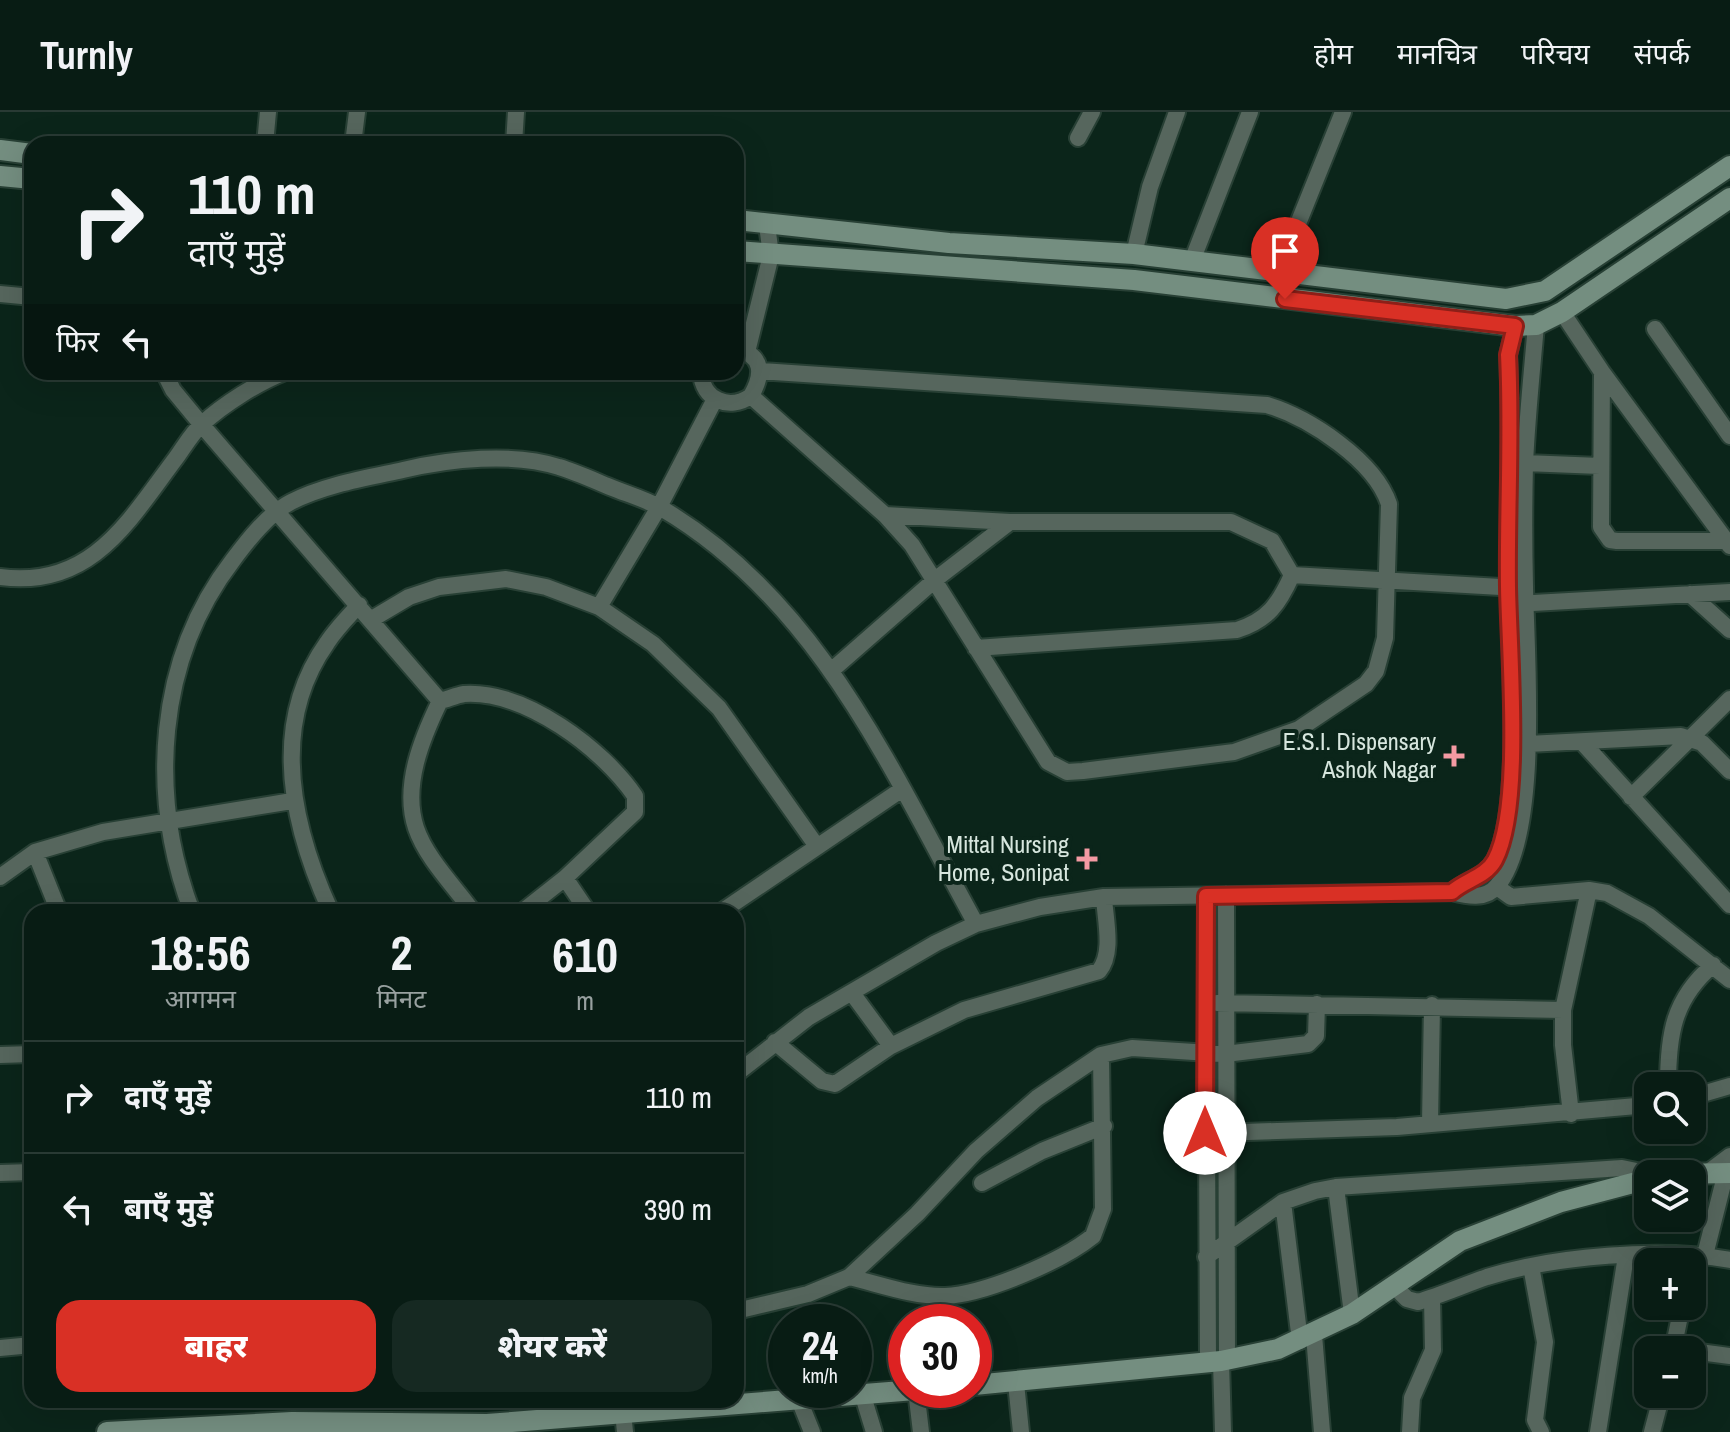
<!DOCTYPE html>
<html lang="hi">
<meta charset="utf-8">
<style>
:root{--surface:#081c14;--page:#162922;--text:#f1f3f6;--muted:#98a1a0;--line:#293a34;--accent:#d93025}
body{margin:0;font-family:"Archivo Narrow","Noto Sans Devanagari",sans-serif;background:var(--page);color:var(--text);height:100vh;display:flex;flex-direction:column;font-size:30px;white-space:nowrap}
*{box-sizing:border-box;margin:0}
p{font-size:26px;color:var(--muted)}
.icon{flex:none;width:44px;height:44px;fill:none;stroke:currentColor;stroke-width:2;stroke-linecap:round;stroke-linejoin:round}
.map{position:relative;flex:1;overflow:hidden}
.details{position:absolute;left:24px;top:792px;width:720px;height:504px;display:flex;flex-direction:column;background:var(--surface);border-radius:24px;box-shadow:0 8px 32px #0002,0 0 0 2px var(--line)}
.details>*{flex:none}
.banner{position:absolute;left:24px;top:24px;width:720px;height:244px;border-radius:24px;box-shadow:0 8px 32px #0002,0 0 0 2px var(--line);background:#081c14;color:var(--text);overflow:hidden}
.buttons{position:absolute;left:1634px;top:960px;display:grid;gap:16px}
.buttons a{display:grid;place-items:center;width:72px;height:72px;border-radius:16px;background:var(--surface);box-shadow:0 8px 32px #0002,0 0 0 2px var(--line);font-size:40px}
.speed{position:absolute;left:768px;top:1192px;display:flex;gap:16px;font-size:40px;font-weight:700;text-align:center}
.speed>*{display:grid;place-content:center;width:104px;height:104px;border-radius:50%;background:var(--surface);box-shadow:0 8px 32px #0002,0 0 0 2px var(--line);line-height:1}
.speed small{font-size:20px;font-weight:400}
.speed .limit{border:12px solid #d22;background:#fff;color:#111}
.pin{position:absolute;display:grid;place-items:center;width:68px;height:68px;color:#fff;margin:-82px -34px;border-radius:50% 50% 50% 0;rotate:-45deg;box-shadow:0 0 8px #0007}
.pin .icon{rotate:45deg}
.me{position:absolute;width:88px;margin:-44px;rotate:0deg;stroke-linejoin:round;filter:drop-shadow(0 0 6px #0008)}
.turn{display:flex;align-items:center;gap:28px;height:168px;padding:0 32px;font-size:36px}
.turn .icon{width:104px;height:104px;stroke-width:2.5}
.turn b{display:block;font-size:56px;line-height:68px}
.then{display:flex;align-items:center;height:76px;padding:0 32px;background:#0003;gap:16px;font-size:30px}
.eta{display:flex;justify-content:space-evenly;align-items:center;height:136px;text-align:center}
.eta b{font-size:48px;font-weight:800;line-height:56px}
.button{display:flex;gap:16px;margin-top:auto;padding:16px 32px}
.button a{flex:1;height:92px;border-radius:24px;background:var(--accent);color:#fff;font-size:32px;font-weight:800;line-height:92px;text-align:center}
.button a+a{background:var(--page);color:var(--text)}
ul{padding:0;list-style:none}
li{display:flex;align-items:center;gap:24px;height:112px;padding:0 32px;border-top:2px solid var(--line)}
li div{flex:1}
li b{display:block;font-size:30px}
li em{font-style:normal}
header{display:flex;align-items:center;gap:48px;box-sizing:border-box;height:112px;padding:0 40px;background:var(--surface);border-bottom:2px solid var(--line)}
header strong{font-size:38px}
nav{display:flex;gap:44px;margin-inline-start:auto;font-size:28px}
.map>svg:first-child{display:block}
.lines{fill:none;stroke-linecap:round;stroke-linejoin:round}
.street-casing{stroke:#284035;stroke-width:20}
.secondary-casing{stroke:#284035;stroke-width:24}
.street{stroke:#56665d;stroke-width:16}
.secondary{stroke:#748e80;stroke-width:20}
.route-casing{stroke:#8d1f18;stroke-width:20}
.route{stroke:#d93025;stroke-width:14}
.poi-dot{fill:#f49aa3;stroke:#0b251a;stroke-width:3}
.labels{text-anchor:middle;stroke-width:8;stroke-linejoin:round;paint-order:stroke}
.poi-label{font-size:24px;fill:#d7e6de;stroke:#0b251a;text-anchor:end}
</style>
<header>
<strong>Turnly</strong>
<nav><a>होम</a><a>मानचित्र</a><a>परिचय</a><a>संपर्क</a></nav>
</header>
<div class="map">
<svg width="1730" height="1320" viewBox="0 0 1730 1320">
<rect width="100%" height="100%" fill="#0b251a"/>
<g class="lines">
<g class="street-casing">
<path id="street" d="M1078,26L1092,0
M265,32L268,0
M353,32L357,0
M514,32L516,0
M1134,142L1150,75L1177,0
M1192,149L1250,0
M1279,159L1343,0
M0,182L32,185
M1562,200L1602,260L1730,434
M1655,217L1730,324
M747,240L771,143L767,113
M164,260L173,278L201,312L440,589
M701,260C702,288 729,299 751,284C764,261 763,244 736,236
M1602,260L1601,415L1610,428L1617,429H1726
M751,284L885,403L912,433L1048,650L1067,660L1083,659L1234,640L1299,617L1366,572L1376,559L1385,526L1389,392C1375,349 1310,306 1267,293L760,259
M1525,351L1600,354
M885,403L1010,410H1231L1272,429L1292,463
M1292,463L1518,476
M0,465C91,477 128,410 176,346C184,335 192,321 202,312C224,292 257,271 285,260
M1690,482L1730,518
M1515,492L1730,480
M599,495L659,395L715,287
M372,507L409,485L439,475L506,467L546,475L599,495L653,532L719,596L816,733
M976,536L1237,518C1268,508 1279,492 1292,463
M832,558L936,467L1010,410
M1583,631L1730,793
M1528,632L1681,624L1702,631L1730,659
M1631,685L1730,587
M35,740L59,800
M0,765L35,740L103,720L292,689
M565,766L588,800
M1497,775L1511,785L1589,778L1607,781L1649,804L1730,868
M1452,780C1465,768 1486,765 1495,748C1523,694 1509,540 1509,475C1508,398 1512,321 1508,243L1515,214
M1226,783L1227,1248
M1206,784L1208,1250
M192,800C148,683 156,548 233,448C248,428 268,402 291,390C324,373 366,366 403,358C449,347 513,340 559,355C576,360 593,368 610,375C627,382 645,387 661,396C818,488 891,658 976,812
M331,800C292,715 268,614 327,531C336,517 348,505 359,493
M473,800C455,775 426,746 416,716C402,674 422,626 440,589C448,587 457,583 464,582C525,578 603,637 635,684V700L565,766L522,800
M721,800L901,678
M852,881L891,934
M1217,891L1563,898
M775,930L822,969L835,972L891,934L964,898L1099,859C1114,841 1105,807 1104,785
M0,943L32,942
M736,962L809,905L936,831L976,812L1040,795L1104,785L1452,780C1467,784 1486,788 1497,774C1541,723 1526,542 1525,474C1524,434 1524,393 1525,352C1527,306 1532,259 1536,213
M1668,974C1668,923 1673,887 1713,853
M1692,985L1730,974
M1571,1002L1563,933V898L1589,778
M1430,1012L1432,893
M1215,1021L1397,1015L1648,993
M1710,1059L1730,1044
M0,1061L32,1060
M982,1071L1042,1039L1104,1014
M1336,1075L1352,1202
M1283,1090L1300,1229
M1705,1143L1726,1060
M1206,1145L1283,1090L1315,1079L1336,1075L1622,1056L1651,1062
M1531,1154L1545,1230L1535,1308L1541,1320
M849,1165C879,1172 914,1185 945,1184C986,1182 1062,1149 1093,1124L1103,1097L1101,943
M1393,1173L1407,1187L1418,1190C1441,1183 1464,1173 1487,1165C1554,1144 1661,1135 1730,1148
M736,1199L808,1182L849,1165L917,1102L976,1039L1037,986L1101,943L1132,936L1225,942L1308,932L1316,924L1317,892
M1314,1223L1322,1320
M0,1236L32,1233
M1673,1238L1682,1194
M1692,1239L1730,1244
M1221,1249L1223,1320
M1016,1271L1021,1320
M916,1278L921,1320
M863,1284L874,1320
M800,1290L812,1320
M623,1300L625,1320
M1410,1320L1412,1286L1433,1238L1432,1186
M1598,1320L1626,1144
M1652,1320L1662,1282"/>
</g>
<g class="secondary-casing">
<path id="secondary" d="M0,38L32,42
M0,64L32,67
M736,108L949,131L1134,142L1506,187L1545,179L1730,54
M736,139L1134,168L1515,214L1536,213L1562,200L1730,86
M1676,1062L1730,1061
M974,1273L1221,1249L1278,1237L1352,1202L1460,1129L1561,1090L1648,1067
M107,1320L292,1310L487,1312L915,1278"/>
</g>
<use href="#street" class="street"/>
<use href="#secondary" class="secondary"/>
</g>
<g class="lines">
<g class="route-casing">
<path id="route" d="M1205,1021L1206,784L1452,780C1465,768 1486,765 1495,748C1523,695 1509,540 1508,475C1507,398 1512,321 1508,243L1515,214L1285,187"/>
</g>
<use href="#route" class="route"/>
</g>
<g class="poi-dot">
<path d="M1450 632h8v8h8v8h-8v8h-8v-8h-8v-8h8z"/>
<path d="M1083 735h8v8h8v8h-8v8h-8v-8h-8v-8h8z"/>
</g>
<g class="labels">
<g class="poi-label">
<text x="1436" y="638">E.S.I. Dispensary<tspan x="1436" dy="28">Ashok Nagar</tspan></text>
<text x="1069" y="741">Mittal Nursing<tspan x="1069" dy="28">Home, Sonipat</tspan></text>
</g>
</g>
</svg>
<div class="buttons">
<a><svg class="icon" aria-label="search" viewBox="0 0 24 24"><circle cx="10" cy="10" r="6"/><path d="M15 15l6 6"/></svg></a>
<a><svg class="icon" aria-label="layers" viewBox="0 0 24 24"><path d="M12 4l9 5-9 5-9-5zM3 14l9 5 9-5"/></svg></a>
<a>+</a>
<a>−</a>
</div>
<div class="speed"><div>24<small>km/h</small></div><div class="limit">30</div></div>
<div class="pin" style="left:1285px;top:187px;background:#d93025"><svg class="icon" aria-label="arrive" viewBox="0 0 24 24"><path d="M6 21V4h12l-3 4 3 4H6"/></svg></div>
<svg class="me" style="left:1205px;top:1021px" viewBox="-20 -20 40 40"><circle r="19" fill="#fff"/><path d="M0-13L10 11 0 6-10 11z" fill="#d93025"/></svg>
<div class="banner">
<div class="turn"><svg class="icon" aria-label="right" viewBox="0 0 24 24"><path d="M7 20v-9h11M14 6l5 5-5 5"/></svg><div><b>110 m</b>दाएँ मुड़ें</div></div>
<div class="then">फिर<svg class="icon" aria-label="left" viewBox="0 0 24 24"><path d="M17 20v-9H6M10 6l-5 5 5 5"/></svg></div>
</div>
<section class="details">
<div class="eta">
<div><b>18:56</b><p>आगमन</p></div>
<div><b>2</b><p>मिनट</p></div>
<div><b>610</b><p>m</p></div>
</div>
<ul>
<li><svg class="icon" aria-label="right" viewBox="0 0 24 24"><path d="M7 20v-9h11M14 6l5 5-5 5"/></svg><div><b>दाएँ मुड़ें</b></div><em>110 m</em></li>
<li><svg class="icon" aria-label="left" viewBox="0 0 24 24"><path d="M17 20v-9H6M10 6l-5 5 5 5"/></svg><div><b>बाएँ मुड़ें</b></div><em>390 m</em></li>
</ul>
<div class="button"><a>बाहर</a><a>शेयर करें</a></div>
</section>
</div>
